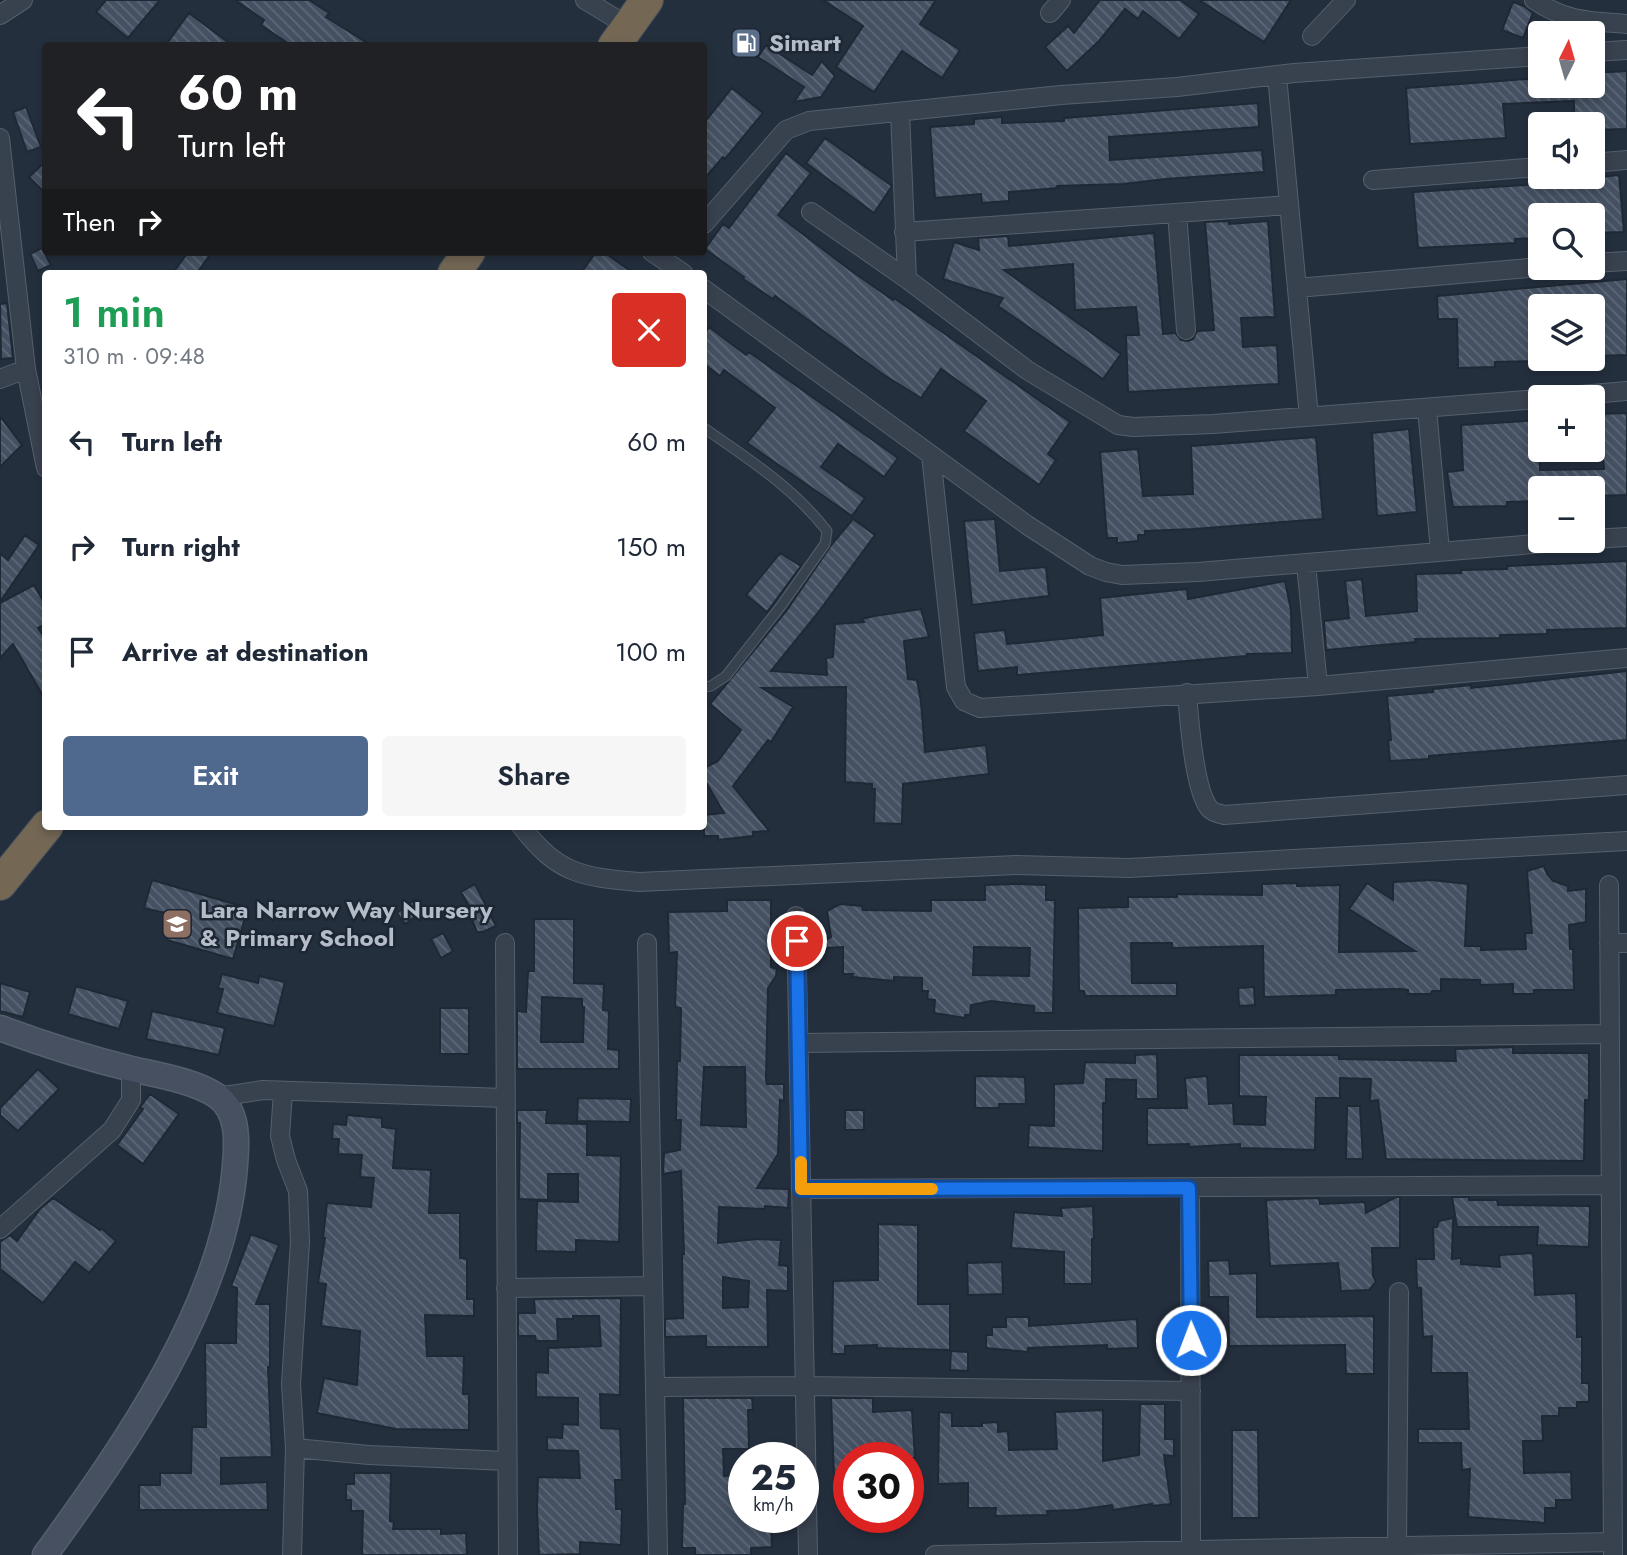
<!DOCTYPE html>
<meta charset="utf-8">
<style>
:root{--surface:#fff;--page:#f6f6f7;--text:#1f2937;--muted:#747a83;--accent:#4f688e}
body{margin:0;font-family:Jost,sans-serif;background:var(--page);color:var(--text);height:100vh;display:flex;flex-direction:column;font-size:26px;white-space:nowrap}
*{box-sizing:border-box;margin:0}
p{font-size:23px;color:var(--muted)}
.icon{flex:none;width:38px;height:38px;fill:none;stroke:currentColor;stroke-width:2;stroke-linecap:round;stroke-linejoin:round}
.map{position:relative;flex:1;overflow:hidden}
.details{position:absolute;left:42px;top:270px;width:665px;height:560px;display:flex;flex-direction:column;background:var(--surface);border-radius:7px;box-shadow:0 4px 10px #0003}
.details>*{flex:none}
.hud{position:absolute;left:42px;top:42px;width:665px;height:214px;border-radius:7px;box-shadow:0 4px 10px #0003;background:#202124;color:#fff;overflow:hidden}
.needle{width:46px;rotate:5deg}
.controls{position:absolute;left:1528px;top:21px;display:grid;gap:14px}
.controls a{display:grid;place-items:center;width:77px;height:77px;border-radius:7px;background:var(--surface);box-shadow:0 4px 10px #0003;font-size:35px}
.speed{position:absolute;left:728px;top:1442px;display:flex;gap:14px;font-size:35px;font-weight:700;text-align:center}
.speed>*{display:grid;place-content:center;width:91px;height:91px;border-radius:50%;background:var(--surface);box-shadow:0 4px 10px #0003;line-height:1}
.speed small{font-size:18px;font-weight:400}
.speed .limit{border:10px solid #d22;background:#fff;color:#111}
.pin{position:absolute;display:grid;place-items:center;width:60px;height:60px;color:#fff;margin:-30px;border:4px solid #fff;border-radius:50%;box-shadow:0 2px 7px #0007}
.me{position:absolute;width:77px;margin:-38px;rotate:359deg;stroke-linejoin:round;filter:drop-shadow(0 0 5px #0008)}
.turn{display:flex;align-items:center;gap:24px;height:147px;padding:0 21px;font-size:32px}
.turn .icon{width:91px;height:91px;stroke-width:2.5}
.turn b{display:block;font-size:49px;line-height:60px}
.then{display:flex;align-items:center;height:66px;padding:0 21px;background:#0003;gap:14px;font-size:26px}
.round{display:grid;place-items:center;flex:none;width:74px;height:74px;border-radius:7px;background:var(--page)}
.overview{display:flex;align-items:center;justify-content:space-between;height:119px;padding:0 21px}
h1{font-size:42px;font-weight:600;line-height:52px;color:#1e9e55}
.button{display:flex;gap:14px;margin-top:auto;padding:14px 21px}
.button a{flex:1;height:80px;border-radius:7px;background:var(--accent);color:#fff;font-size:28px;font-weight:600;line-height:80px;text-align:center}
.button a+a{background:var(--page);color:var(--text)}
ul{padding:0;list-style:none}
li{display:flex;align-items:center;gap:21px;height:105px;padding:0 21px}
li div{flex:1}
li b{display:block;font-size:26px}
li em{font-style:normal}
.map>svg:first-child{display:block}
.building{fill:url(#building-back-hatch);stroke:#1f2835;stroke-width:2;fill-rule:evenodd}
.lines{fill:none;stroke-linecap:round;stroke-linejoin:round}
.lane-casing{stroke:#565f6c;stroke-width:11}
.street-casing{stroke:#565f6c;stroke-width:20}
.secondary-casing{stroke:#565f6c;stroke-width:27}
.highway-casing{stroke:#434c59;stroke-width:34}
.lane{stroke:#38414e;stroke-width:9}
.street{stroke:#38414e;stroke-width:18}
.secondary{stroke:#465061;stroke-width:24}
.highway{stroke:#746855;stroke-width:32}
.route-casing{stroke:#114b97;stroke-width:18}
.route{stroke:#1a73e8;stroke-width:12}
.slow{stroke:#f59e0b;stroke-width:12}
.labels{text-anchor:middle;stroke-width:5;stroke-linejoin:round;paint-order:stroke}
.poi-label{font-size:24px;font-weight:bold;fill:#b4bcc9;stroke:#1d2633;text-anchor:start}
</style>
<div class="map">
<svg width="1627" height="1555" viewBox="0 0 1627 1555">
<defs>
<pattern id="building-back-hatch" width="6" height="6" patternUnits="userSpaceOnUse" patternTransform="scale(1.75)"><rect width="6" height="6" fill="#455162"/><path d="M-1 5l2 2M0 0l6 6M5-1l2 2" fill="none" stroke="#5d6877"/></pattern>
</defs>
<rect width="100%" height="100%" fill="#242f3e"/>
<path class="building" d="M106,0H160L128,38L96,12Z
M235,0H309L329,13L326,17L372,46H292L261,25L264,20Z
M823,0H936L920,24L960,50L942,78L902,51L874,92L836,67L863,26Z
M1100,0H1180L1199,14L1179,39L1143,11L1138,19L1125,9L1099,41L1067,71L1045,47L1068,26L1074,33Z
M1199,0H1291L1264,42Z
M1513,2L1524,6L1533,13L1523,38L1502,30Z
M189,13L233,46H165Z
M766,45L812,75L822,61L835,76L821,97L794,102L804,87L758,57Z
M1627,71V129L1592,130V124H1574V101L1503,104L1506,138L1410,144L1406,88L1540,78V86H1592V73Z
M732,88L763,113L725,159L723,157L704,179V123Z
M1258,103L1259,127L1109,137L1110,160L1262,150L1264,172L1166,179L1123,184L1057,186L1058,188L1009,192V201L982,203L981,194L935,198L930,127L974,124V119L1002,117V123L1064,121V118Z
M26,107L41,147L27,152L13,112Z
M825,138L892,186L874,213L806,163Z
M786,153L811,173L778,215L850,270L893,300L894,298L1070,422L1048,454L1056,460L1039,485L964,431L986,401L941,369L921,398L884,375L775,296L773,299L743,279L744,277L705,249L723,224L729,228Z
M46,161V194L29,177Z
M1619,175L1624,232L1592,233V215H1540V238L1515,239V243L1418,248L1413,192L1525,185Z
M1229,221V224L1268,221L1275,317L1241,318L1243,347L1277,345L1279,384L1128,392L1126,335H1139L1136,307L1075,310L1073,264L1004,270L1121,354L1103,379L998,306L1003,298L943,279L954,242L979,250L978,238L1008,236L1009,246L1154,233L1163,334L1175,333L1181,340L1188,341L1193,339L1197,331L1214,330L1205,222Z
M42,248L51,265L38,271L30,254Z
M188,252H212L197,273H173Z
M596,252H604L633,273H581Z
M1627,279V355L1593,356L1592,306H1532L1535,332H1539V361L1495,362V367L1458,368L1457,319H1438L1437,296Z
M7,303L13,358L1,359L0,304Z
M709,327L746,355L749,352L898,458L884,477L838,444L821,467L865,498L852,516L747,443L775,408L724,370L720,376L704,364V335Z
M1627,413V495L1592,496V488H1540V501L1507,502V506L1453,507L1447,472L1463,470L1461,425L1540,420V470L1604,469L1599,414Z
M0,416L22,445L0,467Z
M1409,429L1417,512L1377,516L1372,433Z
M1316,437L1323,519L1194,529L1145,531V535H1138V541L1117,543V538H1107L1100,452L1138,449L1143,496L1193,494L1191,446Z
M853,519L875,535L817,614L771,671L827,675L826,658L833,657L835,624L864,622L862,619L874,616L921,609L929,637L904,641L908,679L917,680L921,702L925,752L986,745L989,774L903,784L902,824L874,823L875,789H872V784L845,782L846,687L762,688L793,707L771,742L768,740L733,786L769,831L753,832V836L718,840V836H704V815L724,813L704,779V768L718,761L741,730L710,704L787,610L832,544Z
M995,519L1000,571L1046,567L1049,596L972,605L964,521Z
M25,535L39,545L0,602V553L8,560Z
M780,553L801,566L767,612L746,595Z
M1627,561V628L1547,630V634L1500,635V638L1415,639L1416,642L1326,650L1324,621L1349,618L1345,581L1362,579L1366,616L1417,611L1416,574L1461,573V570L1507,569V566Z
M1285,581L1291,610L1292,653L1247,654V656L1017,675V667L978,671L974,633L1005,630L1007,644L1103,635L1100,598L1187,589L1188,599Z
M34,585L46,606V624L38,628L46,640V701L13,644L0,658V603Z
M1627,671V740L1429,756V759L1390,761L1388,740H1391L1387,696L1433,692V689L1471,685V688Z
M1544,866L1547,874L1553,881L1568,886V891L1586,889V922L1569,925L1570,949H1573L1574,990H1534V994H1513V984L1480,985V980L1441,979V991H1432L1431,994H1408V990L1400,989L1336,990V995L1264,997L1263,946L1172,948V943H1131L1132,983H1177V996H1085L1084,991H1079L1078,908L1128,907V897H1177V894L1262,895V884L1297,883V886L1340,885L1339,952L1415,951L1349,909L1367,883L1393,900V882L1431,880L1468,884L1465,946H1481V950L1526,949L1525,933H1532L1527,871Z
M152,880L248,908L233,959L167,940L173,915L144,908Z
M475,884L496,926L483,932H477L472,920L476,918L461,892Z
M1016,884L1046,885V900H1055L1053,1013H1034V1006L991,1001L971,1005L970,1015H965V1018L934,1013L935,1000L927,999L928,991H922V978L894,977V981L852,977L853,974H843V947L808,949L831,937L827,911L840,904L862,906L863,910L931,911V900H985V885ZM974,947L1030,948L1029,976L973,975Z
M414,900L422,912L405,924L397,913Z
M727,900H771V967L777,969L776,976L768,988L766,1080L767,1084H784V1101L780,1100L778,1154L757,1188L789,1189L788,1208L765,1206V1209L719,1207L718,1243L757,1239L781,1240L779,1265L788,1266V1291L767,1290L768,1347H706V1336L665,1337V1319L683,1318L682,1254H684L681,1171L663,1174L664,1153L680,1150L681,1120H676L677,1061H680L681,1008L675,1007L677,952L669,953L668,912L727,911ZM704,1067H745L746,1127L701,1125ZM723,1277L749,1281L748,1307L723,1308Z
M534,919H574V983L604,984L603,1010L609,1011L608,1049L619,1050V1069H517V1011L526,1012L528,971H534ZM542,997L582,999V1007H584L583,1042H541Z
M443,933L453,951L441,958L431,939Z
M222,974L258,983L259,976L285,982L274,1026L217,1013L223,989L218,988Z
M0,983L30,992L23,1017L0,1011Z
M76,986L128,1001L119,1029L68,1014Z
M1254,987L1255,1005L1239,1006L1238,988Z
M440,1008H469V1054H440Z
M152,1011L225,1028L219,1055L146,1039Z
M1513,1047V1053H1589V1100H1585L1584,1161L1386,1159L1378,1100L1370,1101L1371,1079L1340,1078V1098H1316L1315,1150L1240,1148V1144L1189,1147V1144L1147,1145V1108H1187L1185,1078L1207,1076L1209,1104L1233,1103L1234,1124L1265,1125L1266,1097L1239,1096V1055H1339V1059L1456,1061L1455,1049Z
M1157,1054L1158,1099H1136V1080L1106,1079V1103H1103V1151L1028,1147L1029,1125L1054,1126V1084L1083,1083L1085,1062L1135,1063V1055Z
M38,1069L59,1089L18,1131L0,1115V1108Z
M975,1076L1025,1077L1026,1104H999V1108H975Z
M150,1094L179,1114L143,1164L117,1145L143,1109L140,1107Z
M578,1098L631,1099L630,1122L577,1121Z
M1347,1106H1360L1363,1159H1346Z
M517,1110H547L546,1123L587,1124V1155L621,1156L619,1242L576,1240V1252L536,1251L537,1201L578,1202V1174H548V1200L519,1199L520,1123H517Z
M845,1110H864V1130H845Z
M347,1115L382,1118V1127L396,1129L393,1168L431,1170L429,1213H460V1258L467,1259V1299H474V1316L425,1315L427,1356H464L463,1394H469V1430L396,1429L317,1413L324,1378L357,1385L360,1331L321,1326L326,1284L318,1283L325,1238H323L327,1203L371,1207L374,1178L360,1177L362,1155L338,1154L339,1139H332L333,1124L346,1125Z
M1396,1197H1400V1248H1372L1373,1276L1376,1282L1369,1290L1341,1291L1338,1263L1270,1266L1266,1200L1319,1198L1320,1204L1365,1202L1366,1213Z
M1452,1197H1469V1200H1497L1498,1205L1590,1206L1589,1247L1537,1245L1538,1227H1457Z
M53,1198L100,1230L101,1228L116,1241L89,1273L75,1262L43,1303L0,1269V1242L10,1235L17,1241L40,1209Z
M1093,1206L1094,1239H1092V1284H1064V1252L1011,1248L1014,1212L1062,1216L1061,1208Z
M1453,1218L1452,1259L1461,1258V1264L1500,1267L1499,1255L1533,1253L1535,1295L1576,1293L1577,1337H1582V1383H1589V1402H1577V1408H1559V1416H1542L1543,1441H1523L1524,1473L1571,1472L1572,1500H1556V1508H1545V1523L1468,1517L1470,1469L1462,1470L1461,1443H1418V1429H1469L1467,1373H1431L1432,1336L1423,1337L1421,1288H1417L1416,1259H1434L1433,1227H1437L1439,1221Z
M878,1224L918,1225V1304H950V1350L877,1348V1345L845,1346V1354H832L833,1281L878,1280Z
M251,1234L279,1245L256,1304H270V1367H268L272,1457L221,1458V1484L267,1482L268,1510H139V1485H160V1473H191L192,1427H206L205,1343H236L237,1288L231,1286Z
M1229,1260L1230,1274L1257,1273V1317L1374,1316V1374H1346L1345,1345L1229,1346L1228,1297H1209L1208,1261Z
M1002,1262L1003,1294L968,1295L967,1263Z
M621,1298L620,1395L600,1394L601,1428L620,1429L622,1480H615L616,1509H622L621,1545L580,1542V1554L539,1555L537,1508L538,1477L580,1478L578,1451L547,1450V1437L562,1438L563,1424L578,1425V1398L536,1397V1372L548,1373V1348L601,1346L599,1316H573V1319H557L558,1341H536L535,1336H518V1313H535L534,1299Z
M1006,1317H1029V1326L1137,1319L1138,1348L1107,1349V1345L1028,1348V1352L986,1348V1335H992V1327H1006Z
M951,1351L968,1352V1371L950,1370Z
M683,1398H752L753,1410H748L749,1449H723L724,1476L744,1475V1517H771L772,1547L751,1548V1555H695V1548H682L683,1504H685Z
M831,1398H873V1412L912,1410L915,1458H849V1500L835,1501Z
M1140,1404H1165V1439H1174V1456L1164,1455L1171,1504L1152,1506V1504L1113,1510L1112,1505L1077,1510L1047,1511L1048,1515L995,1516L996,1508H968V1483L938,1484L939,1412L952,1413V1426H982V1423L998,1422V1432L1008,1431L1009,1450L1057,1449L1055,1412L1103,1410V1461L1139,1455Z
M1232,1430H1258L1259,1518H1232Z
M354,1473H391L390,1521L394,1522L393,1529H441V1534L466,1533L467,1555H362L363,1511H351V1500H346V1484H354Z"/>
<g class="lines">
<g class="lane-casing">
<path id="lane" d="M704,428C747,458 794,488 827,531L825,544L781,606L726,676L711,686L704,687"/>
</g>
<g class="street-casing">
<path id="street" d="M585,0L628,26
M1534,0C1567,22 1589,21 1627,24
M1050,13L1061,0
M0,15L23,0
M1312,36L1346,0
M1592,52L1627,50
M1277,76L1309,417
M900,112L907,279L1027,370L1118,425L1133,427L1213,424L1540,399
M0,138L26,369L46,468
M1592,163L1627,160
M1373,180L1540,167
M811,212L907,279
M1177,213L1186,330
M704,224L786,130L809,121L1061,95L1177,87L1294,73L1540,56
M904,232L1289,205
M652,252L683,273
M1592,263L1627,261
M1297,288L1540,267
M704,289L1027,525L1090,566L1106,572L1122,575L1198,572L1570,541
M0,379L26,369
M1557,397L1627,391
M1427,409L1440,551
M931,455L956,687L964,701L980,708L1318,686L1627,658
M1592,539L1627,537
M1306,564L1318,686
M1187,693C1189,718 1194,789 1209,808C1213,813 1218,813 1224,815L1627,785
M521,826C558,874 581,877 639,882L1016,865L1129,868L1627,841
M1609,885L1613,1555
M796,916L808,1555
M505,943L508,1555
M647,943L658,1555
M1609,943H1627
M799,1043L1610,1034
M283,1091L280,1136L286,1160L298,1191L300,1242L291,1384L295,1448L292,1555
M218,1097L263,1090L505,1098
M1190,1188L1191,1550
M801,1189L1611,1185
M0,1229L112,1130L131,1100V1068
M506,1288L653,1286
M655,1387L805,1386L1191,1391
M295,1448L369,1455L507,1461
M1397,1546L1399,1292
M935,1555L1613,1542"/>
</g>
<g class="secondary-casing">
<path id="secondary" d="M0,1028C43,1044 87,1058 132,1069C158,1075 195,1081 217,1096C239,1111 237,1142 235,1165C225,1303 125,1445 45,1555"/>
</g>
<g class="highway-casing">
<path id="highway" d="M614,46L647,0
M454,273L469,252
M0,884L47,826"/>
</g>
<use href="#lane" class="lane"/>
<use href="#street" class="street"/>
<use href="#secondary" class="secondary"/>
<use href="#highway" class="highway"/>
</g>
<g class="lines">
<g class="route-casing">
<path id="route" d="M797,941L801,1189L1189,1188L1191,1340"/>
</g>
<use href="#route" class="route"/>
<path class="slow" d="M801,1162V1189H932"/>
</g>
<defs>
<g id="fuel-square" transform="scale(1.575)"><rect x="-9" y="-9" width="18" height="18" rx="4" fill="#5c6f8a" stroke="#1d2633"/><path d="M-5.5-6h7V0h2V4h1.3V-2.5L3-4.5l.8-.8L6-3V5H2.5V1h-1V6h-7ZM-4.2-4.7v3.2H.2V-4.7Z" fill="#fff"/></g>
<g id="school-square" transform="scale(1.575)"><rect x="-9" y="-9" width="18" height="18" rx="4" fill="#8d6e63" stroke="#1d2633"/><path d="M0-5L7-2L0 1L-7-2ZM-4 1L0 2.5L4 1V4Q0 6-4 4Z" fill="#fff"/></g>
</defs>
<g fill-rule="evenodd">
<use href="#fuel-square" x="746" y="43"/>
<use href="#school-square" x="177" y="924"/>
</g>
<g class="labels">
<g class="poi-label">
<text x="769" y="51">Simart</text>
<text x="200" y="918">Lara Narrow Way Nursery<tspan x="200" dy="28">&amp; Primary School</tspan></text>
</g>
</g>
</svg>
<div class="controls">
<a><svg class="needle" viewBox="-14 -14 28 28"><path d="M0-13l5 13h-10z" fill="#e53935"/><path d="M0 13l5-13h-10z" fill="#747a83"/></svg></a>
<a><svg class="icon" aria-label="sound" viewBox="0 0 24 24"><path d="M4 9h4l5-4v14l-5-4H4zM17 9q2 3 0 6"/></svg></a>
<a><svg class="icon" aria-label="search" viewBox="0 0 24 24"><circle cx="10" cy="10" r="6"/><path d="M15 15l6 6"/></svg></a>
<a><svg class="icon" aria-label="layers" viewBox="0 0 24 24"><path d="M12 4l9 5-9 5-9-5zM3 14l9 5 9-5"/></svg></a>
<a>+</a>
<a>−</a>
</div>
<div class="speed"><div>25<small>km/h</small></div><div class="limit">30</div></div>
<div class="pin" style="left:797px;top:941px;background:#d93025"><svg class="icon" aria-label="arrive" viewBox="0 0 24 24"><path d="M6 21V4h12l-3 4 3 4H6"/></svg></div>
<svg class="me" style="left:1191px;top:1340px" viewBox="-20 -20 40 40"><circle r="17" fill="#1a73e8" stroke="#fff" stroke-width="3"/><path d="M0-11L8 9 0 5-8 9z" fill="#fff"/></svg>
<div class="hud">
<div class="turn"><svg class="icon" aria-label="left" viewBox="0 0 24 24"><path d="M17 20v-9H6M10 6l-5 5 5 5"/></svg><div><b>60 m</b>Turn left</div></div>
<div class="then">Then<svg class="icon" aria-label="right" viewBox="0 0 24 24"><path d="M7 20v-9h11M14 6l5 5-5 5"/></svg></div>
</div>
<section class="details">
<div class="overview"><div><h1>1 min</h1><p>310 m · 09:48</p></div><a class="round" style="background:#d93025;color:#fff"><svg class="icon" aria-label="close" viewBox="0 0 24 24"><path d="M6 6l12 12M18 6L6 18"/></svg></a></div>
<ul>
<li><svg class="icon" aria-label="left" viewBox="0 0 24 24"><path d="M17 20v-9H6M10 6l-5 5 5 5"/></svg><div><b>Turn left</b></div><em>60 m</em></li>
<li><svg class="icon" aria-label="right" viewBox="0 0 24 24"><path d="M7 20v-9h11M14 6l5 5-5 5"/></svg><div><b>Turn right</b></div><em>150 m</em></li>
<li><svg class="icon" aria-label="arrive" viewBox="0 0 24 24"><path d="M6 21V4h12l-3 4 3 4H6"/></svg><div><b>Arrive at destination</b></div><em>100 m</em></li>
</ul>
<div class="button"><a>Exit</a><a>Share</a></div>
</section>
</div>
